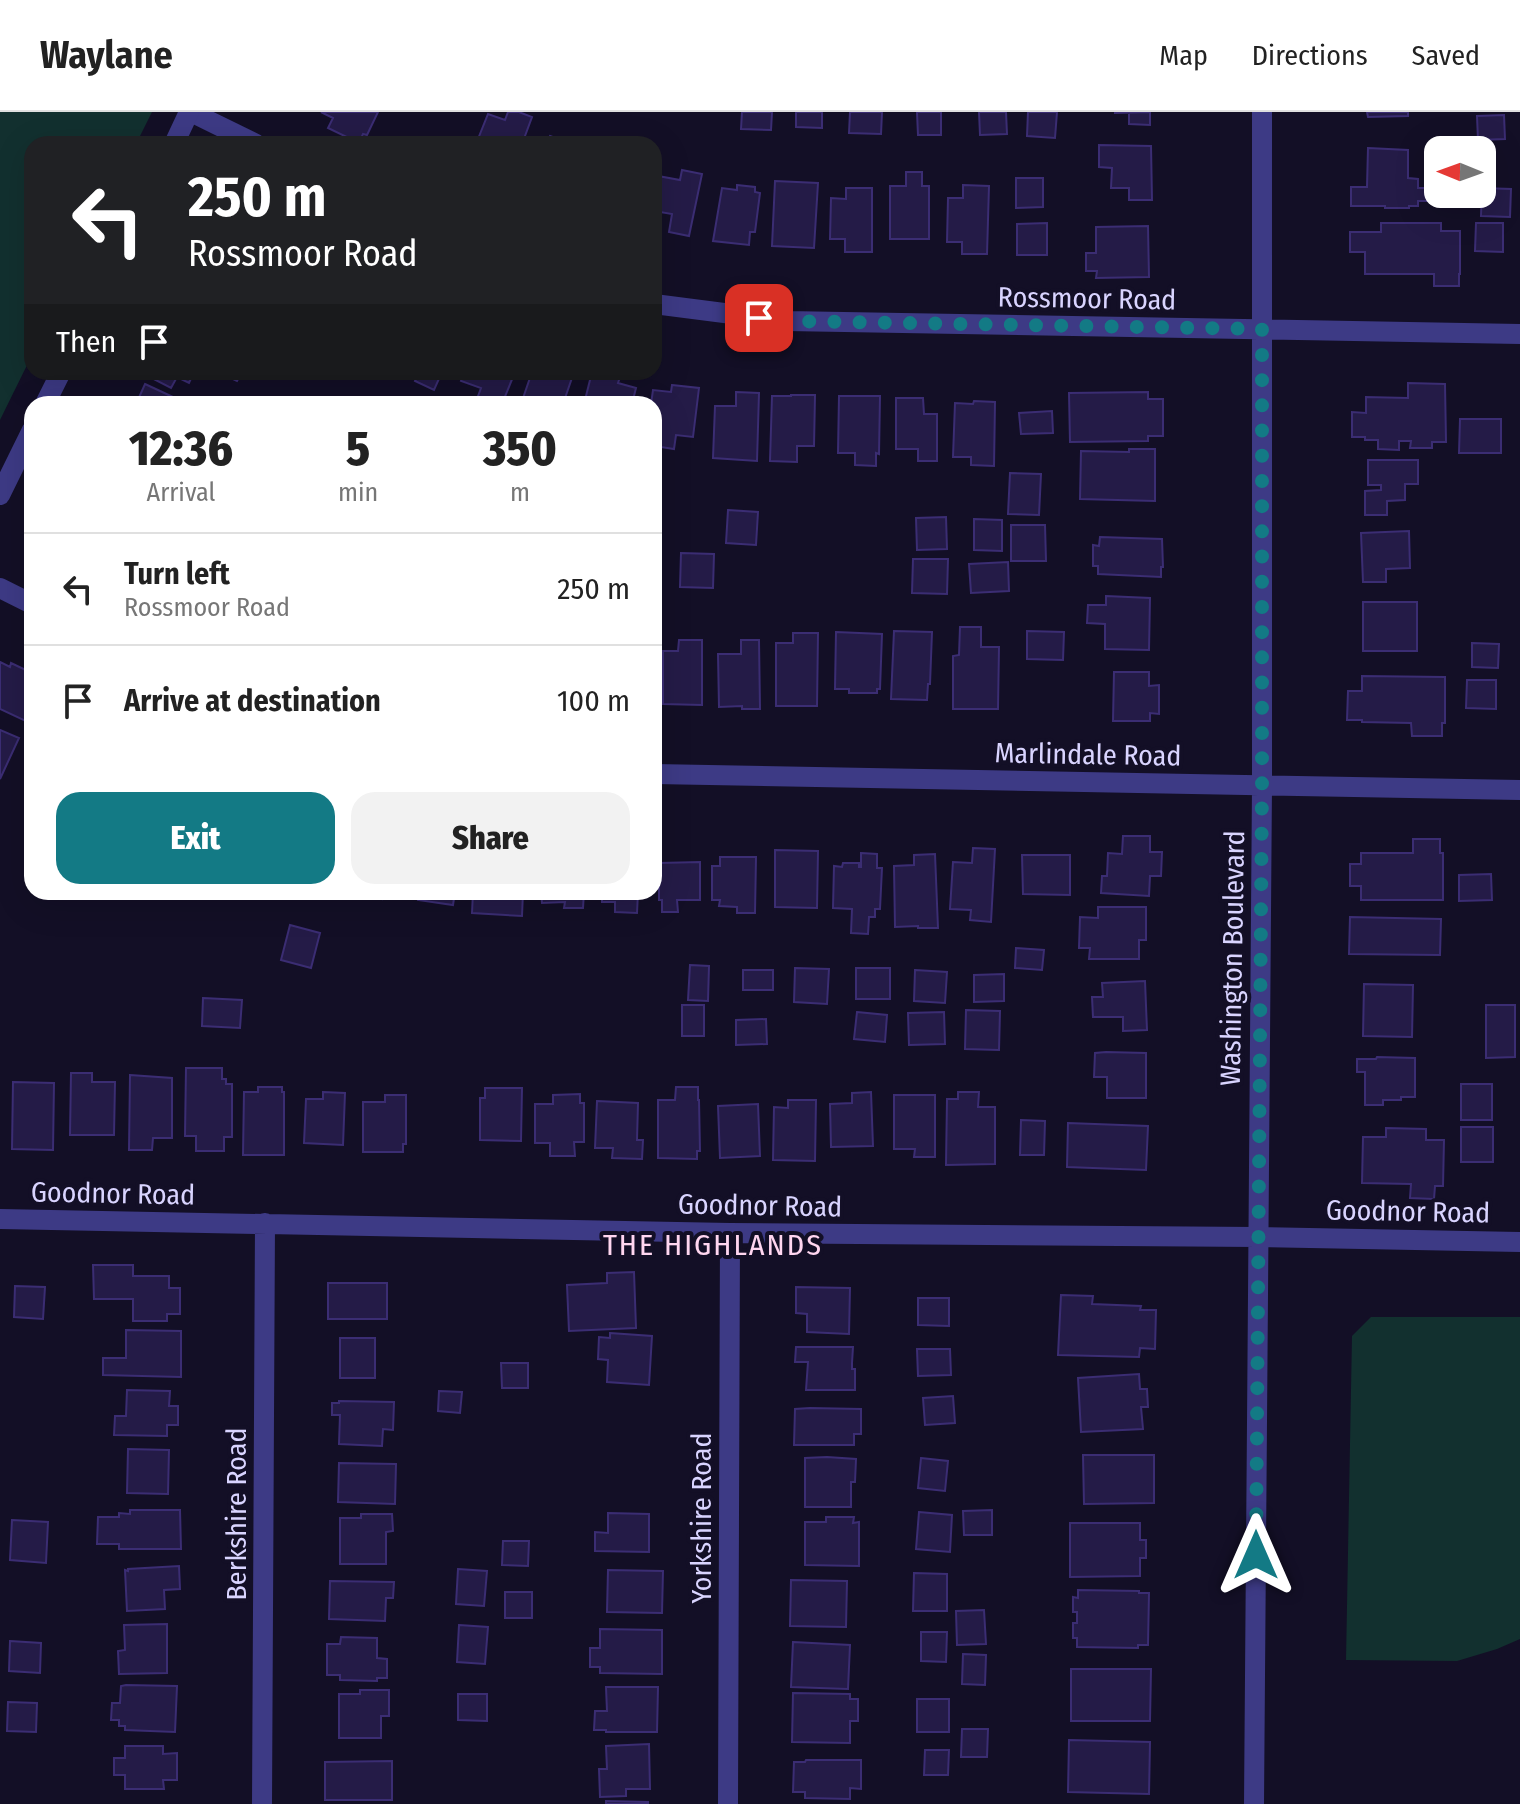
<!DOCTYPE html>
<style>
:root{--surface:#fff;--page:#f2f2f2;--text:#222;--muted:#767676;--line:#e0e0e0;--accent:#137a85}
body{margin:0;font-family:"Fira Sans Condensed",sans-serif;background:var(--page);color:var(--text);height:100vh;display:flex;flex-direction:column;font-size:30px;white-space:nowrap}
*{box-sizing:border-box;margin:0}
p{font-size:26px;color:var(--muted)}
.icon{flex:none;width:44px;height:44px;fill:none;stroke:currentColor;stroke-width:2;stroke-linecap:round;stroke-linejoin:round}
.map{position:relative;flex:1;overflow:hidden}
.panel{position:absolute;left:24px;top:284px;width:638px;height:504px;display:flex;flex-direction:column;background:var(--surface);border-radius:24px;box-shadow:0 8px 32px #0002}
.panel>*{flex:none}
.guide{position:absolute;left:24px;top:24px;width:638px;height:244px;border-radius:24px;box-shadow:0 8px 32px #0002;background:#202124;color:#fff;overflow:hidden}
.needle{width:52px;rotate:271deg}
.buttons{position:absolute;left:1424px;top:24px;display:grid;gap:16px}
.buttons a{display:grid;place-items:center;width:72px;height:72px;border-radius:16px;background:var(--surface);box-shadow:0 8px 32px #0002;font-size:40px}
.pin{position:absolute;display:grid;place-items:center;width:68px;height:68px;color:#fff;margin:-34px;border-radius:16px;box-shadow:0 4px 12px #0006}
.me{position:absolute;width:88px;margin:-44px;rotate:0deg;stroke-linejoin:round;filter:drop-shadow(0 0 6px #0008)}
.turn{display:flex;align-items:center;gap:28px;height:168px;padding:0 32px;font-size:36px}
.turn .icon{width:104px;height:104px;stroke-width:2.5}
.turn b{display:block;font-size:56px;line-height:68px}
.then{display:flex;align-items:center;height:76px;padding:0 32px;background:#0003;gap:16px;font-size:30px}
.eta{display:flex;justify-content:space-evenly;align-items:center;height:136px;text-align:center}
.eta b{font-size:48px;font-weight:800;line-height:56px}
.button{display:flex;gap:16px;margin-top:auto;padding:16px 32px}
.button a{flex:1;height:92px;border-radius:24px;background:var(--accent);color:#fff;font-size:32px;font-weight:800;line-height:92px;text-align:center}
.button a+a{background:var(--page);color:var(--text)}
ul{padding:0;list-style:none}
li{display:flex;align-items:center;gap:24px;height:112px;padding:0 32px;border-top:2px solid var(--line)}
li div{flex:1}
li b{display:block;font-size:30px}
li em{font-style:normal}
header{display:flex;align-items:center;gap:48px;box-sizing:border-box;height:112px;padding:0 40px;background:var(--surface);border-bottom:2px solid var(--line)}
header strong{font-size:38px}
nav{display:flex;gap:44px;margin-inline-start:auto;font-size:28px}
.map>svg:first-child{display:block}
.green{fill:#12302f}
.building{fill:#241b47;stroke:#3b2d73;stroke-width:2}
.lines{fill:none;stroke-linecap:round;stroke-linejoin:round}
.minor{stroke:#3d3a85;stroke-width:20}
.tertiary{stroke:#3d3a85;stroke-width:20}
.route{stroke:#137a85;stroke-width:14;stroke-dasharray:0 25.2}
.labels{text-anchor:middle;stroke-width:8;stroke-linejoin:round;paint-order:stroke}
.street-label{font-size:28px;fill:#d9d4ff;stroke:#130f26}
.neighbourhood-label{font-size:30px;letter-spacing:2px;fill:#ffd6f0;stroke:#130f26}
</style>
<header>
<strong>Waylane</strong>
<nav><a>Map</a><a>Directions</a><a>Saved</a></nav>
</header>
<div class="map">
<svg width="1520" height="1692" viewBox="0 0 1520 1692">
<rect width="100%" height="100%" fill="#130f26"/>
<path class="green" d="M0,0H152L136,32H32V243L0,308Z
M1371,1205H1520V1527L1497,1537L1457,1549L1346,1548L1352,1224Z"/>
<path class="building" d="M321,0H378L367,23L363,22L359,31L328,16L333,6Z
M508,0H519L532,5L522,32H476L488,2L505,8Z
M742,0H772L771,18L741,17Z
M796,0H822V16L796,15Z
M850,0H882L881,22L849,21Z
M917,0H941V23H918Z
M979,0H1006L1007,22L980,23Z
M1028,0H1057L1055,26L1027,24Z
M1150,0V13L1129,12V1H1114Z
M1367,0H1408V4L1368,5Z
M1504,3L1505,27L1478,28L1477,4Z
M550,24L571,32H546Z
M1099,33L1151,34L1152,88H1129V76H1111L1112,56L1099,55Z
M1368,36L1408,38V66L1418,67V76H1428V89H1418V94H1409V96H1385V94H1351V75H1367Z
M682,58L702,62L689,124L669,120L672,102L654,99V81L658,64L680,68Z
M906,60H922V74H929V127H890V74H906Z
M1016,66H1043V95L1016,96Z
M775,69L818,71L814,136L772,134Z
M737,73L755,75V80L760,81L755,120H750L749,133L713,129L722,76L737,78Z
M963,73L989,74L987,142H962V130H947L948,86H963Z
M846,76H872V140H845V127H830L831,86L846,87Z
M1482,76L1511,77L1510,105L1481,104Z
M1047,111V143H1017V112Z
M1381,111H1441V119H1460V162H1459V174H1434V162H1365V140H1350V120H1381Z
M1476,111H1503V140L1475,139Z
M1148,114L1149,165L1096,166L1097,159H1086V141H1096V115Z
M145,260H194L189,271L177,265L171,276L144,262Z
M218,260H242L237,269Z
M419,260H442L434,278L415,269Z
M464,260H515L502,292H492L477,287L481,276L461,269Z
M532,260H574L563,292H521Z
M592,260H601L620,265L618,271L636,276L632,292H584Z
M1408,271L1445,272L1446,330H1432V336H1410L1411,329H1399V338L1378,337V328H1365V325H1352V300L1366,301V285L1408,286Z
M145,272L188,292H128L130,286L137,290Z
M672,273L699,276L693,325L676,323L674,337L654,334V292H651L653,278L671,280Z
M736,280L759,281L757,349L713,346L715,294H736Z
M1148,280V287H1163V324H1148V329L1070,330L1069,281Z
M791,283H815L814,334H797V350L770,349L772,284H791Z
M839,284H880L879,342L876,341V354L855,353V341H838Z
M896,286H923L924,302H937V349H918V337H896Z
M974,289L995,290L994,354L971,353V345H953L955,291L973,292Z
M1052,299L1053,321L1021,322L1019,301Z
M1460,307H1501V341H1459Z
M1129,337H1155V389L1080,387L1081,339L1129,340Z
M1368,348H1418V372H1405V388L1387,389V403H1365V379L1381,378V373H1368Z
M1010,361L1041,362L1039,403L1008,402Z
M728,398L758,400L756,433L726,431Z
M946,405L947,437L917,438L916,406Z
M974,407L1002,408V439L974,438Z
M1011,413H1045L1046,449H1011Z
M1409,419L1410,456L1386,457V470H1363L1361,421Z
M1100,425L1162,427L1163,455H1161V465L1098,462V454H1093V433L1099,434Z
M681,441L714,442L713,476L680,475Z
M913,447H948L947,482L912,481Z
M1008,450L1009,479L971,481L969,452Z
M1106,484L1150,486L1149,538L1105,537V512L1087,511L1088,493H1106Z
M1363,490H1417V539H1363Z
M960,515H981V535H999L998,597H953V544L959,543Z
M894,519L932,520L930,572H928L927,588L891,587Z
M1027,519L1064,520L1063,548L1027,547Z
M836,520L882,522L880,577H877V581H849V577H835Z
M793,521H818L817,594H776V531H793Z
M679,528H702V593L663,592V539H678Z
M741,528H759L760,597H742V594L719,595L718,542H741Z
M1472,531L1499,532L1498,556L1472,555Z
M0,550L10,555L11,551L32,561V612L0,597Z
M1114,560H1149V574L1159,573V602L1150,601V609H1113Z
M1362,564L1445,565V611H1442V624H1412L1411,611L1362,610V608H1347L1348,579H1362Z
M1467,568H1496V597L1466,596Z
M0,618L19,626L0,667Z
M1123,724H1150V740H1162L1161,764H1150L1149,784L1101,781L1102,764H1107L1108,741L1122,742Z
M1413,727H1440V741H1443V788H1361V774H1350V752H1361V741H1413Z
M973,736L995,737L991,810L970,808L971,798L950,797L953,750L972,751Z
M775,738L818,739L817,796L775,795Z
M861,741L877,742V756H882L880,797H875V805H869L868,822L851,821L852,797L833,796L834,754L842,755L843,751H859V755H861Z
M935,742L938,816H918V814L895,815L894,754L914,753V743Z
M1022,743H1070V783L1023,782Z
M720,745H756L755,801H737V795L719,794L720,788H712V754H720Z
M700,750V788H677L678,800H662V788H659V751Z
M1491,762L1492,788L1459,789V763Z
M353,780H383L382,787L352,782Z
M415,780H455L453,793L418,788L419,781Z
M473,780H523L522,804L472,801Z
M541,780H584L583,796H564L565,790L542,791Z
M602,780H638L637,801L615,800V790H602Z
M1098,795H1146V828H1139V847H1089L1090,836H1079L1080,805L1098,806Z
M1350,805L1441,807L1440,843L1349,842Z
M290,813L320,821L311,856L281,848Z
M1016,836L1044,838L1042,858L1015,856Z
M690,853L709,854L708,889L688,888Z
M795,856L829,857L827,892L794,890Z
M856,856H890V887H856Z
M743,858H773V878H743Z
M915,858L947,860L945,891L914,889Z
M1004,862V889L974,890V863Z
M1145,869L1147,918L1123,919V905H1093L1092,885H1103L1102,871Z
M1364,872L1413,873L1412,925L1363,924Z
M203,886L242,888L240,916L202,914Z
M682,893H704V924H682Z
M1486,893H1515V945L1486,946Z
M966,898L1000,899L999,938L965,937Z
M857,900L887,903L885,930L854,927Z
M944,900L945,932L909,933L908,901Z
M766,907L767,932L736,933V908Z
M1106,940L1146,941V986H1107V965H1094L1095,941Z
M1377,945L1415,946V985H1401V988H1383V993H1365V960H1357V947H1376Z
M186,956H222V967H226V972H232V1025H224V1039H196V1024H185Z
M71,961H92V970H115L114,1023H70Z
M130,963L172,966V1026H153L152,1038H129Z
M13,970L54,971L53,1038L12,1037Z
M1461,972H1492V1008H1461Z
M258,975H282V980H284V1043H243L244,980H258Z
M676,975H698V988H699L700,1039H697V1047L658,1046V988H675Z
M485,976H522L521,1029L480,1028V986H485Z
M323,980L345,981L343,1033L304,1031L306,987H323Z
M871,980L873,1034L831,1035L830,992L852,991V981Z
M958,980H979L978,995H995V1052L946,1053L947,987H958Z
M580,982V991H584V1030H574L575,1044H550V1031H535V992H553V983Z
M385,983H406V1032H403V1040H363V990H385Z
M894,983H935V1045H914L915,1037H894Z
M788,988H816L815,1049L773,1048L774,995L788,996Z
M597,989L638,991L637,1028H643L642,1047L612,1046L613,1036H595Z
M758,992L760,1044L720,1046L718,994Z
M1021,1008L1045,1009L1044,1043H1020Z
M1068,1011L1148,1014L1146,1058L1067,1055Z
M1461,1015H1493V1050H1461Z
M1386,1016L1426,1017V1028H1444L1443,1074H1435L1434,1087L1410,1086L1411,1072L1362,1071L1363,1025H1386Z
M93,1153H133V1164H169V1176H180V1202H167V1209H133V1187H94Z
M634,1160L636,1216L569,1219L567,1173L607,1171V1161Z
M328,1171H387V1207H328Z
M15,1174L45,1175L43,1207L14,1205Z
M796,1175L850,1176L849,1222L807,1220V1202L796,1201Z
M1061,1183L1093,1184L1092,1192L1141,1194L1140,1198H1156L1155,1237L1140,1236L1139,1245L1058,1243Z
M918,1186H949V1214L918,1213Z
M126,1218L181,1219V1265L103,1263V1246H126Z
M610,1221L652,1224L649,1273L607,1270L608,1248L598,1247L599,1225L610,1226Z
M340,1226H375V1266H340Z
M796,1235H853L852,1251V1257H855V1278H806L808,1250H795Z
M917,1237H950L951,1263L918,1264Z
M501,1251H528V1276H502Z
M1139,1262L1140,1277H1147L1148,1295H1141L1143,1317L1081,1320L1078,1266Z
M127,1278L170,1279L169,1294H178V1313H167V1324L114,1323L115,1304H126Z
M439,1279L462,1280L460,1301L438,1299Z
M953,1284L955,1311L925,1313L923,1286Z
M339,1289L394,1290L393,1318L383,1317L382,1334L339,1332L340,1303H332V1291H339Z
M810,1296L861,1297V1322H854V1333H794L795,1297Z
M128,1337L169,1338L168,1382L127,1381Z
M1083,1343H1154V1391L1084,1392Z
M827,1345L856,1347L855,1370H851V1395H805V1346Z
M921,1346L948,1349L945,1379L918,1376Z
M339,1351L396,1352L395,1392L338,1390Z
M130,1398H180L181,1437H119V1432H97L98,1405H119V1401L130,1402Z
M992,1398V1423H964L963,1399Z
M919,1400L952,1403L950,1440L916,1437Z
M608,1401L649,1402V1440L595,1439V1420L608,1421Z
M361,1402H392L393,1419L386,1420V1452H340V1406H361Z
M826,1405H854L853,1411L859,1410V1454L805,1453V1410H826Z
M12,1408L48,1410L46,1451L10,1448Z
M1070,1411H1140V1428H1146V1446H1140V1464L1070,1465Z
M503,1429H529L528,1454L502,1453Z
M179,1454L180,1477L164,1478L165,1497L127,1499L125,1458L128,1459V1457Z
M458,1457L487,1459L484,1494L456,1492Z
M608,1458L663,1459L662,1501L607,1500Z
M914,1461L947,1462V1499H913Z
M791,1468L847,1469L846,1515L790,1514Z
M330,1469L394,1470L393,1486H386L385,1509L329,1507Z
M1078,1478L1139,1479V1481H1149L1148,1533H1138V1536L1077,1535V1526H1073V1511H1077V1500H1073V1485L1078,1486Z
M505,1480H532V1506H505Z
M984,1498L986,1532L957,1533L956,1499Z
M167,1512V1561L119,1562L118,1539L125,1538L124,1513Z
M459,1513L488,1515L485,1552L457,1550Z
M600,1517L662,1518V1562L600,1561V1555H590V1536H600Z
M921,1520H947L946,1550L921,1549Z
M341,1525L377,1526V1546L387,1547V1566H377V1569L340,1568V1563H327V1532H340Z
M10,1529L41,1531L40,1561L9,1559Z
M793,1530L850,1533L848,1577L791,1575Z
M963,1542L986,1543L985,1573L962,1572Z
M1071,1557H1151L1150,1609H1071Z
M126,1573L177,1574L175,1620L125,1618V1614H119V1608H111L112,1591H120L121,1574Z
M606,1575H658L657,1620H606V1618H594L595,1599H607Z
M360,1578H389V1604H381V1626H339V1582H360Z
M793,1581L850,1582V1587H858V1609H850V1631L792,1630Z
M458,1582H487V1609L458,1608Z
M917,1587H949V1620H917Z
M8,1590L37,1591L36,1620L7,1619Z
M962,1617H988L987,1645H961Z
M1069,1628L1150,1630L1149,1682L1068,1680Z
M649,1632L650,1677H626V1684L600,1685L599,1657H607L606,1634Z
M125,1634H163V1642L177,1641V1668H163L164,1677H125V1663H114V1646H125Z
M925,1638H949L948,1663H924Z
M806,1648H861V1677L850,1676V1687L805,1686V1680H793L794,1650H805Z
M392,1649V1688H325V1650Z
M606,1689L648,1690V1692H606Z"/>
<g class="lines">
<path class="minor" d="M191,0L256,32
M654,192L786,209L1520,222
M0,476L32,492
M654,662L1520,678
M0,1107L730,1121L1257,1125L1520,1130
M262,1692L265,1111
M728,1692L730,1121
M1254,1692L1262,673V0"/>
<path class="tertiary" d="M174,32L189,0
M45,292L61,260
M0,383L32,318"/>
</g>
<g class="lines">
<path class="route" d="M759,206L786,209L1262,217V673L1256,1443"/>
</g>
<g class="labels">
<g class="street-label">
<text transform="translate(1087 186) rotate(1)" y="10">Rossmoor Road</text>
<text transform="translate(1088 642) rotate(1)" y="10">Marlindale Road</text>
<text transform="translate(1232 846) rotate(-89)" y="10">Washington Boulevard</text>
<text transform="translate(113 1081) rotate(1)" y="10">Goodnor Road</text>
<text transform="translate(760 1093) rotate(1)" y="10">Goodnor Road</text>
<text transform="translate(1408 1099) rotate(1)" y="10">Goodnor Road</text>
<text transform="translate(236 1402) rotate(-90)" y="10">Berkshire Road</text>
<text transform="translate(701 1406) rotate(-90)" y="10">Yorkshire Road</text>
</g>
<g class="neighbourhood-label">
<text x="713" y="1143">THE HIGHLANDS</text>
</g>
</g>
</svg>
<div class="buttons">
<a><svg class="needle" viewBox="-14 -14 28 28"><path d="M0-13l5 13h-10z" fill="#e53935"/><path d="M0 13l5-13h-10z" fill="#767676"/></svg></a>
</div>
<div class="pin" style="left:759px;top:206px;background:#d93025"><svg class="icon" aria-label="arrive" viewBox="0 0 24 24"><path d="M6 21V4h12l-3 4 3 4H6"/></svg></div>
<svg class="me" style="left:1256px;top:1443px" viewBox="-20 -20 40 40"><path d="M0-17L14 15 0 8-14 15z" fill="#137a85" stroke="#fff" stroke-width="4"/></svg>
<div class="guide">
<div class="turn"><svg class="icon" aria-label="left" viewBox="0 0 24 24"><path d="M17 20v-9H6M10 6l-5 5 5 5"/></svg><div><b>250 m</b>Rossmoor Road</div></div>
<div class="then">Then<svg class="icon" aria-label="arrive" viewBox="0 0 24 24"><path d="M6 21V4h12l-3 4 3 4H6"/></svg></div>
</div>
<section class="panel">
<div class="eta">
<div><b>12:36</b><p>Arrival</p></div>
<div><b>5</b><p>min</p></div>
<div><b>350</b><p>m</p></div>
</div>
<ul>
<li><svg class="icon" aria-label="left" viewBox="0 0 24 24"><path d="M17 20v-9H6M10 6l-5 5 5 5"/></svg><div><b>Turn left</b><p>Rossmoor Road</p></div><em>250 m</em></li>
<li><svg class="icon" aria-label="arrive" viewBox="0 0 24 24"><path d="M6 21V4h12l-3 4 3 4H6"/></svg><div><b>Arrive at destination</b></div><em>100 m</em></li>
</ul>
<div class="button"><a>Exit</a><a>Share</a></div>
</section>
</div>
